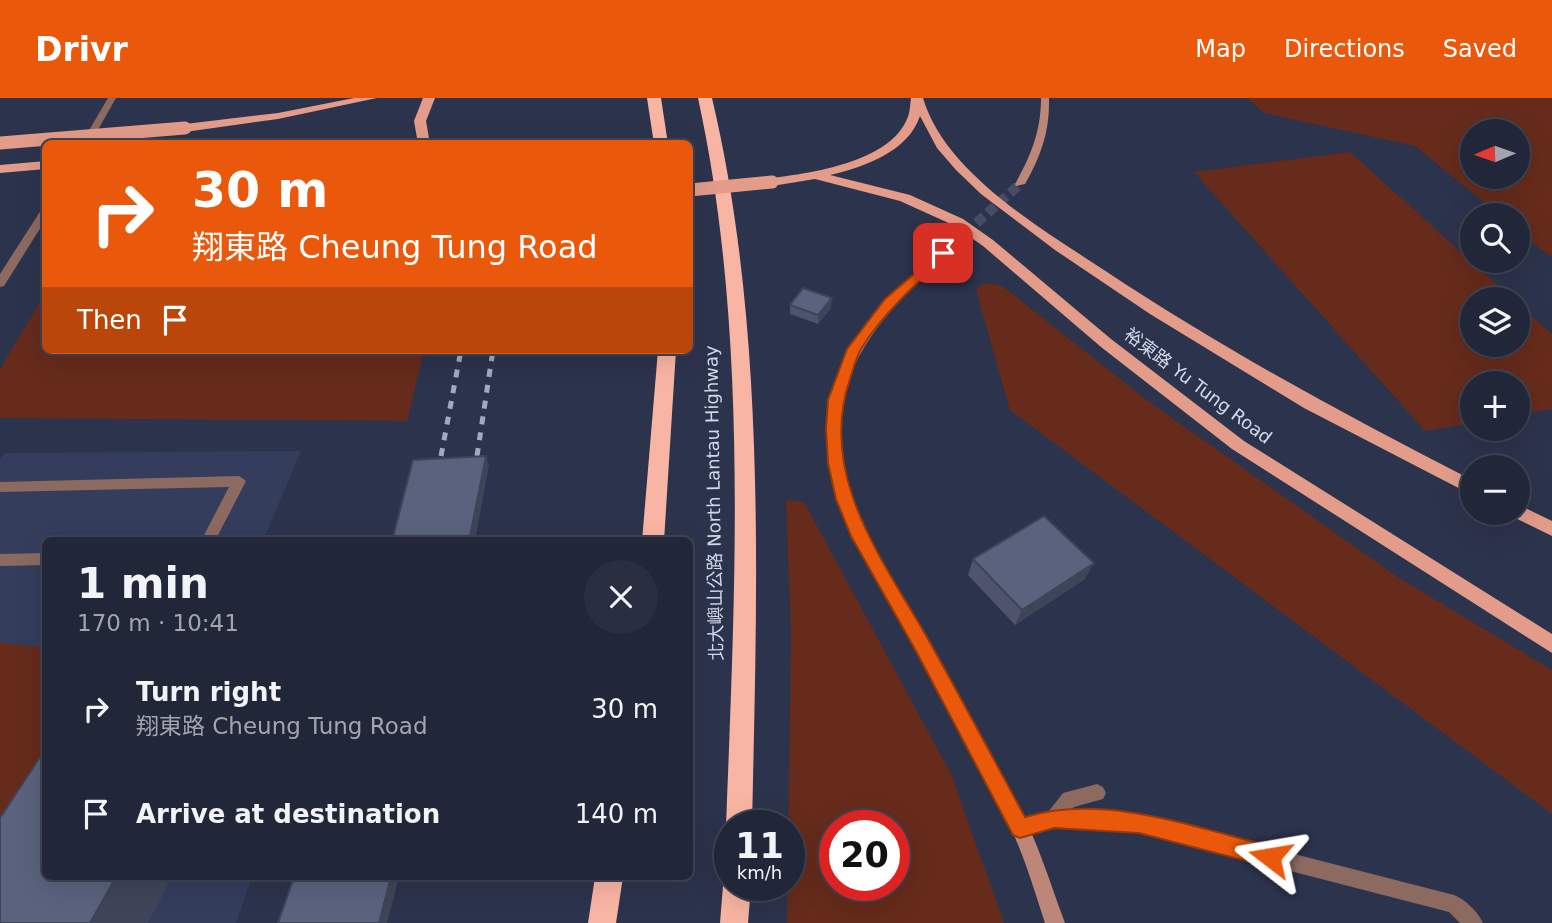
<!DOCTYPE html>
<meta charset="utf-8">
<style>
:root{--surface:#212639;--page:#292e41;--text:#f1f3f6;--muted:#a2a5ae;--line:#3e4353;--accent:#ea580c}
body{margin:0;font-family:"DejaVu Sans","Noto Sans TC",sans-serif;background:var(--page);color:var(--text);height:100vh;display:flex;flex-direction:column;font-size:26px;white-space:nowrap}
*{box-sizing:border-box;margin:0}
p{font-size:23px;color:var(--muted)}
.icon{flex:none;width:38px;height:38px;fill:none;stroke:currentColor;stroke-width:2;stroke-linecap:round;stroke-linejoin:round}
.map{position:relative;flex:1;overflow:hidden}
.panel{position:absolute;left:42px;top:439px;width:651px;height:343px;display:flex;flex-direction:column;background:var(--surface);border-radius:10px;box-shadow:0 7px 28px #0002,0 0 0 2px var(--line)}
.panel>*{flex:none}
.banner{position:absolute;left:42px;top:42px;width:651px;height:214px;border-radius:10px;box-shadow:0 7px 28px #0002,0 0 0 2px var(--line);background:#ea580c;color:#fff;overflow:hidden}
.needle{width:46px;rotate:268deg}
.buttons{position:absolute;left:1460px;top:21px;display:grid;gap:14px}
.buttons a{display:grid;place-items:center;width:70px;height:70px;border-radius:50%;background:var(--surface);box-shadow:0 7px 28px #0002,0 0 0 2px var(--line);font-size:35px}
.speed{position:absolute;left:714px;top:712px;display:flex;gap:14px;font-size:35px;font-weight:700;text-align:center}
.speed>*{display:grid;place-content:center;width:91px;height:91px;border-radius:50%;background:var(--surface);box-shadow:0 7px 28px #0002,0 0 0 2px var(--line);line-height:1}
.speed small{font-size:18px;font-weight:400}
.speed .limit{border:10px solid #d22;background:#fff;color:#111}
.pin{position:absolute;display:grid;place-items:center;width:60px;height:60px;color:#fff;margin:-30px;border-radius:14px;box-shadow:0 4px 10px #0006}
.me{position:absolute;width:77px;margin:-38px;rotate:284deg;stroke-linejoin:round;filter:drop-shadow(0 0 5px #0008)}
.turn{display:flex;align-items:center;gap:24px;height:147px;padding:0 35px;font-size:32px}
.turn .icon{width:91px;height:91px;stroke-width:2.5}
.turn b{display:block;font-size:49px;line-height:60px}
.then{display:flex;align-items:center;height:66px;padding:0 35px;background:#0003;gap:14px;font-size:26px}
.round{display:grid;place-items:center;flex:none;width:74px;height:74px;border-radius:37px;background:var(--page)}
.head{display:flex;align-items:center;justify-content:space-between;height:119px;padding:0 35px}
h1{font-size:42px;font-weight:800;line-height:52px}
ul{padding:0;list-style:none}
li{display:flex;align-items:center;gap:21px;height:105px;padding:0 35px}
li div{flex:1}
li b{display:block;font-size:26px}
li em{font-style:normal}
header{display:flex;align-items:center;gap:42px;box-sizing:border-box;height:98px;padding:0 35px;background:var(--accent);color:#fff}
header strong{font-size:33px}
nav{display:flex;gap:38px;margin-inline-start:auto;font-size:24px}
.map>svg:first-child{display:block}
.built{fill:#343d5c}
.green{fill:#662b1b;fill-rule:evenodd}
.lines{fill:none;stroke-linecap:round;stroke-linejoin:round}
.secondary-tunnel{stroke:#454c63;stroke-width:10;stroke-dasharray:10 5;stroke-linecap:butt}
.service{fill:#8c6a60;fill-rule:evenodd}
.tertiary{fill:#8c6a60;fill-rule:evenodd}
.secondary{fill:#bc8678;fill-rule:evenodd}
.primary{fill:#e29c89;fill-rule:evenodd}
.motorway{fill:#f9b5a3;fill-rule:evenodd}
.rail{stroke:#a4aabc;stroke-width:5;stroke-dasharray:8 8;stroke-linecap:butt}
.primary-bridge{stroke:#e29c89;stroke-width:13}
.wall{fill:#4d546c}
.shaded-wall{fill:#3f4558}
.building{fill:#5a627d;stroke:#3f4558;stroke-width:2}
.route{fill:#ea580c;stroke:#983908;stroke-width:2}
.labels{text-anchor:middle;stroke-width:7;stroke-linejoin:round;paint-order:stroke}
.street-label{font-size:18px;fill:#d3d9e8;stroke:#2c334c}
</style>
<header>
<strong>Drivr</strong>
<nav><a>Map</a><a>Directions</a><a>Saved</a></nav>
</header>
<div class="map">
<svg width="1552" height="825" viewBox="0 0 1552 825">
<rect width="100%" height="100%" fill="#2c334c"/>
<path class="built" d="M301,353L263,443H46V779H252L236,825H0V362L5,355Z"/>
<path class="green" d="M1247,0H1552V160L1517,132V117H1500L1415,48L1264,15ZM1517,33V79H1472V33Z
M1350,54L1513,201H1472V247H1517V205L1552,236V311L1517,317V285H1472V325L1425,333L1194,74Z
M984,185L1002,188L1148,303L1399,480L1552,572V716L1010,312L976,192Z
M45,196L46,252H424L407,323L0,320V271Z
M786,402L804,404L951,676L1004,825H787L791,537ZM835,728H894V788H835Z
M0,545L45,549V676L0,731Z"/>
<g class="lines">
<path class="secondary-tunnel" d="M943,155L1020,86"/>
<path class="service" d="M239,378L246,383L215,443H201L229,389L0,394V384Z
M46,455V467L0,468V456Z
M1097,686L1103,689L1106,695L1103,701L1074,709L1071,712L1139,716L1454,797C1465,801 1478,814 1483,825H1460L1449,814L1139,734L1054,729L1020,739L1014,736L1011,730L1014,724L1049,713L1063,695Z"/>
<path class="tertiary" d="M108,0H116L90,46H81Z
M46,109V121L4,188L0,189V176L41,112Z"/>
<path class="secondary" d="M1041,0H1049C1050,33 1041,58 1025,86L1016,88L1015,86C1031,58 1041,33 1041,0Z
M943,152L948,155L947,157C903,198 857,240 843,301C823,391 887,471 929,544C959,598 990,652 1018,707C1038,744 1050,785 1065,825H1045C1033,788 1022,751 1004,716C976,662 947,607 917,553C874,476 813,397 830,304C841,240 894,194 939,153Z"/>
<path class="primary" d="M354,0H377L278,21L185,34L179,30L185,26L278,15Z
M423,0H435L426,23L430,46H418L414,23Z
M911,0H923C945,75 1042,131 1104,172C1223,251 1345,317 1472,382V397L1304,310L1150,216L1055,152L981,96L956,72L937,50L920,18C908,54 864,69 830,77L910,97L963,121L993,142L1111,241L1244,343L1552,536V555L1232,351L1101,249L983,148L953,127L900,103L815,81L772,88L766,84L772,80C812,75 889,64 907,21C910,15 910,7 911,0Z
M46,63V71L0,75V67Z
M1517,406L1552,423V438L1511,418L1509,415H1517Z"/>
<path class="motorway" d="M647,0H661L668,46H654Z
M698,0H712C767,233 757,490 752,728H730V738L726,728C735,491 749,233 698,0Z
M658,252H676L664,443H642Z
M730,777V788H751L748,825H720L723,788Z
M595,779H623L616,825H588Z"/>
<path class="rail" d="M441,358L461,252
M477,358L493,252"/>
<path class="primary-bridge" d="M0,45L185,30
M690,92L772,84"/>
</g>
<path class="wall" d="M790,207L831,210L818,226L790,216Z
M973,461L1085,481L1015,527L968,477Z"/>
<path class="shaded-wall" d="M832,200L831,210L818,226V217Z
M486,358L489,367L475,443H469Z
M1094,465L1085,481L1015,527L1022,512Z
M116,779H172L148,825H90Z
M391,779H399L387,825H379Z"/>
<path class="building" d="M803,190L832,200L818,217L790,207Z
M486,358L469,443H392L413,362Z
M1044,418L1094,465L1022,512L973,461Z
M46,650V779H116L90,825H0V720Z
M294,779H391L379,825H278Z"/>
<path class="route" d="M943,151L949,155L947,158C916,186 883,215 861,251C856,260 853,272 850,281C817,377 883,462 928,541C961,600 993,660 1025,719C1105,695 1192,729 1270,748L1277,751L1281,759L1277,766L1270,769L1139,735L1054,730L1020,740L1013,737L916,553L851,438L836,401L828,365L826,331L828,302L847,251L885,201Z"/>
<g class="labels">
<g class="street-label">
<text transform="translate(1198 288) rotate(37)" y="6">裕東路 Yu Tung Road</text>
<text transform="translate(714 405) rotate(-91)" y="6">北大嶼山公路 North Lantau Highway</text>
</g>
</g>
</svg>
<div class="buttons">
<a><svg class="needle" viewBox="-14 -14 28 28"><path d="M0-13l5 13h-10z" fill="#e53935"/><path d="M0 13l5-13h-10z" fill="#a2a5ae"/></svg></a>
<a><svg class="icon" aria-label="search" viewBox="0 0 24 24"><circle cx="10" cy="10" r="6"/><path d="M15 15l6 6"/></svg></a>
<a><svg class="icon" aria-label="layers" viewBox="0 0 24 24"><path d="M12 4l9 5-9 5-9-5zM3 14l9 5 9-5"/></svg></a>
<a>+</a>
<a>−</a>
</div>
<div class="speed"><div>11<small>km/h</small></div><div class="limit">20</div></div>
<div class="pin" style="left:943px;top:155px;background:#d93025"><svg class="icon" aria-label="arrive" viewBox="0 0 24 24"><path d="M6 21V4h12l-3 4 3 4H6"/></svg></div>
<svg class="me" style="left:1270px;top:759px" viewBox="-20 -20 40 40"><path d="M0-17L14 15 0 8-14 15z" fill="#ea580c" stroke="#fff" stroke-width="4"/></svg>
<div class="banner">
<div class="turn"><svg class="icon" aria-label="right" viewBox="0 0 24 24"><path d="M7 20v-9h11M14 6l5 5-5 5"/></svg><div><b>30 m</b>翔東路 Cheung Tung Road</div></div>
<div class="then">Then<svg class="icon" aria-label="arrive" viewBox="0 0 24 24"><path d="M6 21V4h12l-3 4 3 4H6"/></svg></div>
</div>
<section class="panel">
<div class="head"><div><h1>1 min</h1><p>170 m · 10:41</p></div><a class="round"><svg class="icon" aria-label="close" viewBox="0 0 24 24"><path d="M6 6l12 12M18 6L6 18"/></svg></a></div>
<ul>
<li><svg class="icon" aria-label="right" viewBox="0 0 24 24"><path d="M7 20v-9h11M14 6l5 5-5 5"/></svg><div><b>Turn right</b><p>翔東路 Cheung Tung Road</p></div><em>30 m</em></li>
<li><svg class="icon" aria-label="arrive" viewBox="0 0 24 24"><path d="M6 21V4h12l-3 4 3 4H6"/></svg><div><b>Arrive at destination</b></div><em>140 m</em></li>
</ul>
</section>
</div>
